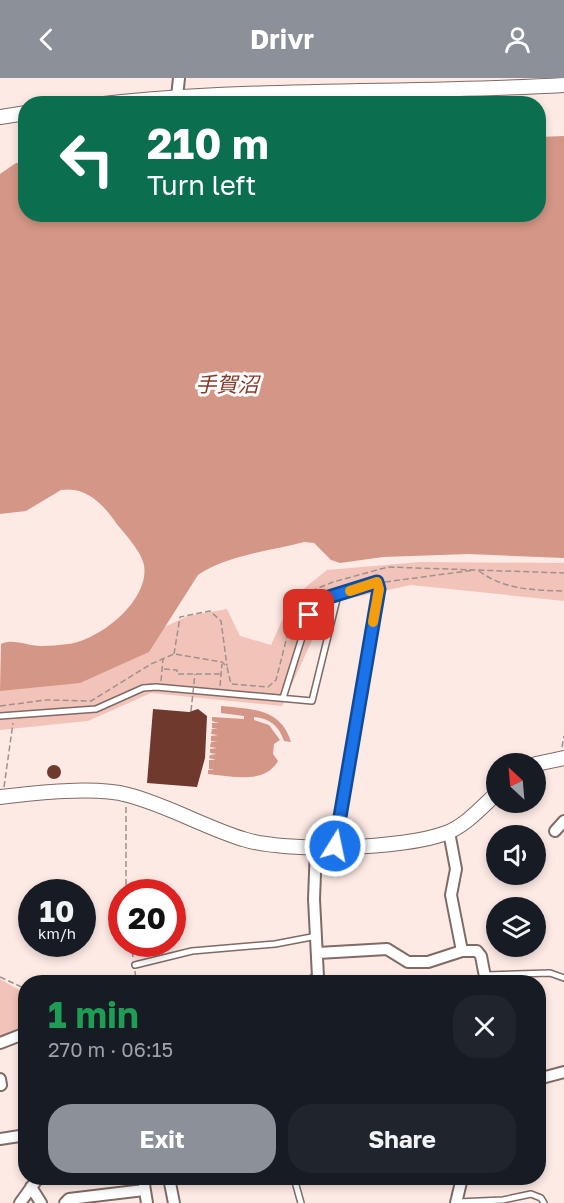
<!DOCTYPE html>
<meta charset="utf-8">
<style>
:root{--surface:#171b24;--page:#20242c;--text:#f1f3f6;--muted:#9ea1a6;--accent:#8c9099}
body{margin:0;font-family:"Golos Text","Noto Sans JP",sans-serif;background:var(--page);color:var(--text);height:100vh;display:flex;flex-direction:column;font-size:22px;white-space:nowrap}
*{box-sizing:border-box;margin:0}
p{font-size:20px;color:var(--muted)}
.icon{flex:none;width:33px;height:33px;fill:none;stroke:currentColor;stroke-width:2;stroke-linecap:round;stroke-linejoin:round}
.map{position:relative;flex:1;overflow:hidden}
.sheet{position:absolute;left:18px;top:897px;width:528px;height:210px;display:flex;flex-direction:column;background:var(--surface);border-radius:24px;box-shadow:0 3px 9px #0003}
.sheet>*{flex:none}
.banner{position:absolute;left:18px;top:18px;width:528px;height:126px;border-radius:24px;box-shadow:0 3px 9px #0003;background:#0b6e4f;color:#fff;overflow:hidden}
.needle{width:39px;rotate:334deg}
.tools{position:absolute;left:486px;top:675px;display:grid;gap:12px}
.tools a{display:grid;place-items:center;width:60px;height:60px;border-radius:50%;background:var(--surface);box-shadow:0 3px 9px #0003;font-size:30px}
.speed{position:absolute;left:18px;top:801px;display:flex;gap:12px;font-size:30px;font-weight:700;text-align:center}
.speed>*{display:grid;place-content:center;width:78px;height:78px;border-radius:50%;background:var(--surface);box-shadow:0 3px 9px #0003;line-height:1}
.speed small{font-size:15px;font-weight:400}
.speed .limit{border:9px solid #d22;background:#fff;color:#111}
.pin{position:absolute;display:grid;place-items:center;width:51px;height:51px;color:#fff;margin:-26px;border-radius:12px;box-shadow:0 3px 9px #0006}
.me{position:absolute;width:66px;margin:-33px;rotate:10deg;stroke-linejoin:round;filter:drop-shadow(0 0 4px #0008)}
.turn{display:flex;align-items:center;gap:21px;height:126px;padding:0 30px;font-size:27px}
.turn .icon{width:78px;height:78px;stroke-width:2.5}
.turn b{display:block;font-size:42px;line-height:51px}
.round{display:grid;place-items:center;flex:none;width:63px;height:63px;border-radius:24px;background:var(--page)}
.head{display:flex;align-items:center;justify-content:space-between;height:102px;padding:0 30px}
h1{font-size:36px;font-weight:700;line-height:45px;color:#1e9e55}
.action{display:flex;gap:12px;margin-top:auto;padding:12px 30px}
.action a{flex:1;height:69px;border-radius:24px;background:var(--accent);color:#fff;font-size:24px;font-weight:700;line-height:69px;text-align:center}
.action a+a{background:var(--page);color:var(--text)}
header{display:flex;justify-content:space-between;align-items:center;height:78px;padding:0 30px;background:var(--accent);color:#fff;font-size:27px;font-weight:700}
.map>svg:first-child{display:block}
.green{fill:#f2c4b9}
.water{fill:#d49686}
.building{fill:#6f3a2d}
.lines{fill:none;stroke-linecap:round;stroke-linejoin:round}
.lane-casing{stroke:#7f6a65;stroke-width:8}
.street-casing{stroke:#7f6a65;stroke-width:14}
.secondary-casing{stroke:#7f6a65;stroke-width:16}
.path{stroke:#9f908d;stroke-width:1.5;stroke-dasharray:6 3;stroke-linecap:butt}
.lane{stroke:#fff;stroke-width:5}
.street{stroke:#fff;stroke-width:10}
.secondary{stroke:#fff;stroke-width:14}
.path-bridge{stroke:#9f908d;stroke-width:1.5;stroke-dasharray:6 3;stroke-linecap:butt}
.route-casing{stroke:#114b97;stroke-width:15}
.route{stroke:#1a73e8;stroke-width:10}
.slow{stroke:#f59e0b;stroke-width:10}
.labels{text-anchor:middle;stroke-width:6;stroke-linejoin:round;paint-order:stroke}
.water-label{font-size:21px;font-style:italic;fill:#843927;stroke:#fcfcfc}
</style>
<header><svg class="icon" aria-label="back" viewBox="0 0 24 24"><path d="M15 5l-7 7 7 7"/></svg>Drivr<svg class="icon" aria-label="person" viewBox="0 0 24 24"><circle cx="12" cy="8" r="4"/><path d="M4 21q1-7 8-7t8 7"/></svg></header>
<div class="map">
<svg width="564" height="1125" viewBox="0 0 564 1125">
<rect width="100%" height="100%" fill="#fdeae5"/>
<path class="green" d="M420,484L564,485V523L411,507L329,525L282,628L151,615L88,643L0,652V610L47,603L188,538L227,531L240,558L271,567L292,520L327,492Z
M0,901L26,916L25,952L0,962Z"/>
<path class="water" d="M564,58V480L468,476L383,479L340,485L331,482L314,465L304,464C270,473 227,477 198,497L149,574L80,605L0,613L1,566C13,560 27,568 41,568C50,568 59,567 68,566C100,562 150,522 144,487C141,473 125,456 116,445C103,426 86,408 61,412L26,433L0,436V96L16,85H25L26,136H538L539,59Z
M221,628C251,631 281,630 291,664L284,663C279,648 269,640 254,639V642L269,647L280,662L274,666L273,676L278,683C264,707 232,698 208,696V692H215L209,691V686H216H209V682H216L209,680L210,677L217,676L210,675V671L217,670L210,669L211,664H218L211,663V658L218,657L211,656L212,651H218L212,650V645H219L212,643V639L244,641V638L221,635Z"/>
<path class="building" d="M153,631L189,634L198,631L207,638L205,680L197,709L147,705Z
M47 694a7 7 0 1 1 14 0a7 7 0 1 1-14 0Z"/>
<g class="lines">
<g class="lane-casing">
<path id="lane" d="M283,620L309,537C324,515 353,512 377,504L379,511L335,768
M0,638L96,631L143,610L156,609L312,623L338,517
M135,887L192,873L275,866L317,858
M486,897L550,895L564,900
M294,1100L301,1125
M457,1124L503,1122L531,1116L541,1120L544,1125"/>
</g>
<g class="street-casing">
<path id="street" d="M177,19L179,0
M555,753L564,743
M449,754L456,791L451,817L462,873
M318,875L387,871L408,884H428L462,873H477L481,878L486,904
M312,904L318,899L314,821L316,769
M0,965L26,955
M0,1001L1,1007
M538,1001L564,994
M0,1061L26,1057
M143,1100L147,1125
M169,1100L174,1125
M31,1109L41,1125
M20,1125L38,1100
M65,1125L69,1121L144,1112
M456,1125L462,1100"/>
</g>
<g class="secondary-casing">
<path id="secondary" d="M104,26C257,9 411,16 564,7
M0,39L26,35
M536,686L564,680
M0,719C34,715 95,708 128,717C167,727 204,749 243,761C285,775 405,771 446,755C465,748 482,729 496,716"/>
</g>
<path class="path" d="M479,493C505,512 533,512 564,513
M385,504L475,492
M174,576L180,539L210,533L221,543L227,588
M164,591L177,592V596H221
M161,603L163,581
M220,608L222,586
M0,628L46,622L91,623L151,586L174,576L222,584L227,589L231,606L268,609L276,602L292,539L302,523L316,511L333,504L388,489L564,495
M562,669L564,658
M4,709L13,645
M126,729V814
M131,866L133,879
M135,893L136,904
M0,899L26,911"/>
<use href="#lane" class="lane"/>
<use href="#street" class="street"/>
<use href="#secondary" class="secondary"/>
<path class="path-bridge" d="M191,633L195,596"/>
</g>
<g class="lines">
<g class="route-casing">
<path id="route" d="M309,537L329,519L377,504L379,511L335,768"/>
</g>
<use href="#route" class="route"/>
<path class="slow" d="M350,513L377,504L379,511L373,544"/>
</g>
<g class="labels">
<g class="water-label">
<text x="227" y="314">手賀沼</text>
</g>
</g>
</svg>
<div class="tools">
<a><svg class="needle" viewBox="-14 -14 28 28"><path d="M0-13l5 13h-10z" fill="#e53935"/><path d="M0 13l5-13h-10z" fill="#9ea1a6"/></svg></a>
<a><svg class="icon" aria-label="sound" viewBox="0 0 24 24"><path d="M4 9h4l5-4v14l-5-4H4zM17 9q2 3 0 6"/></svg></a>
<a><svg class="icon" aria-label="layers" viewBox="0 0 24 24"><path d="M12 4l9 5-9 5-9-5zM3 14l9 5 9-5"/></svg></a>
</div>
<div class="speed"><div>10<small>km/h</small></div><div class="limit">20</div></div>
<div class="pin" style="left:309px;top:537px;background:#d93025"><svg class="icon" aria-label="arrive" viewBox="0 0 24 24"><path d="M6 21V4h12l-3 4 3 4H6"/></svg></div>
<svg class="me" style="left:335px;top:768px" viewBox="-20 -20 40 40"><circle r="17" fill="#1a73e8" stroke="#fff" stroke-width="3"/><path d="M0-11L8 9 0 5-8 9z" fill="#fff"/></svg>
<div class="banner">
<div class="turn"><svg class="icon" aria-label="left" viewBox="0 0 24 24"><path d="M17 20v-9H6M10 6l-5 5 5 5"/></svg><div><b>210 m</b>Turn left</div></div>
</div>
<section class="sheet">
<div class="head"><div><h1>1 min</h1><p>270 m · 06:15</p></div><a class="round"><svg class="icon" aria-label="close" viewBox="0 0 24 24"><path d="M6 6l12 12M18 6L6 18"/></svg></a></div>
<div class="action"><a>Exit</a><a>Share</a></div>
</section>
</div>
